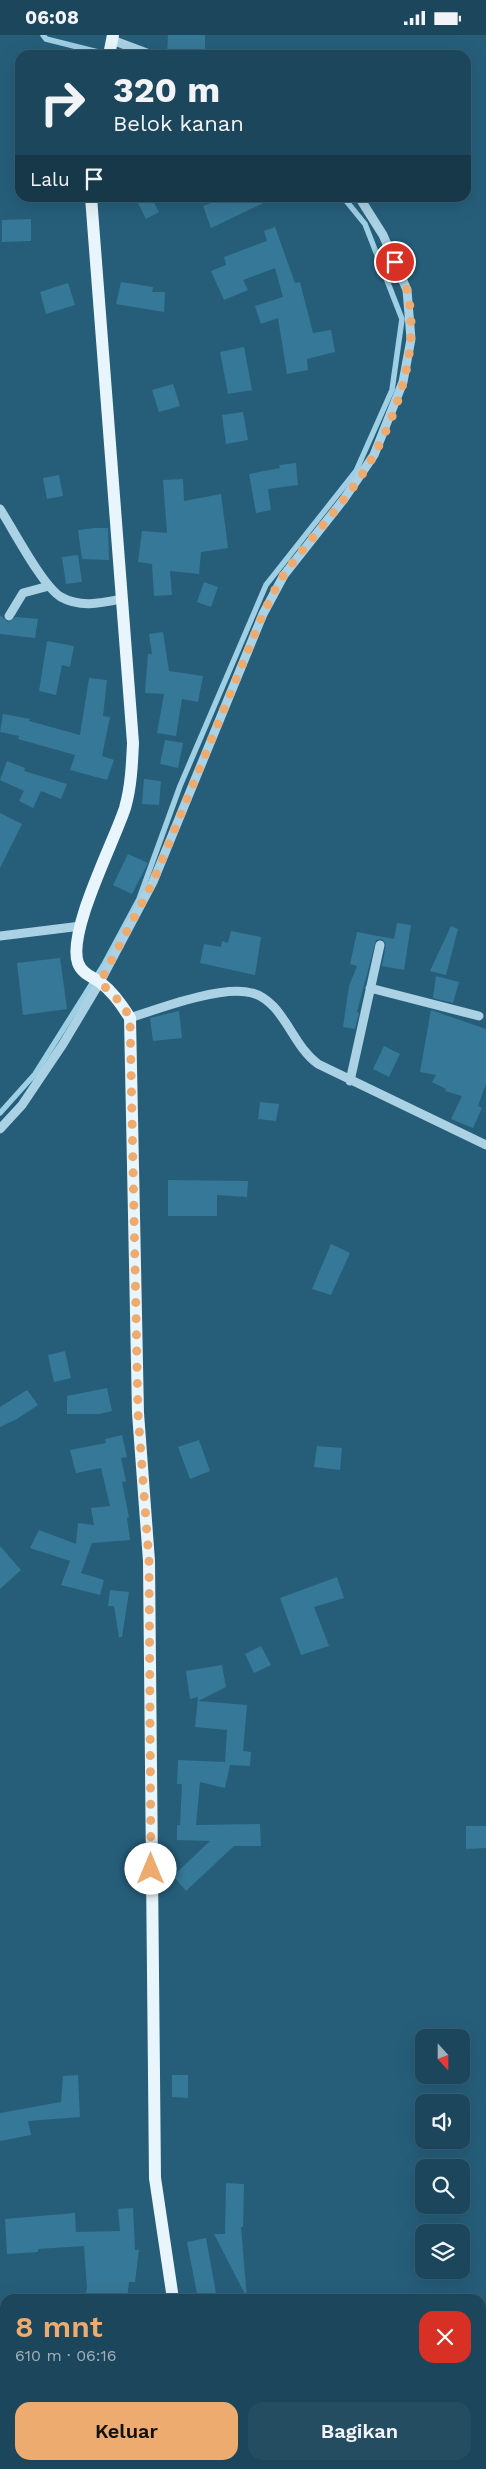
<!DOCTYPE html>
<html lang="id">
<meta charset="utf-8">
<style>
:root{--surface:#1c465c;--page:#254d62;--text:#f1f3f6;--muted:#a0b1bb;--line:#3a5e72;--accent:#edab6f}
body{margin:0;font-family:"Work Sans",sans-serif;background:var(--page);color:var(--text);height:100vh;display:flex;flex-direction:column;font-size:19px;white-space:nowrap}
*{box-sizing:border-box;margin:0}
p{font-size:16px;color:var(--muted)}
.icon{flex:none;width:28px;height:28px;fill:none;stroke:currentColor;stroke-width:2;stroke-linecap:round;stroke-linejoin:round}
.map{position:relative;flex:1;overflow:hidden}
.side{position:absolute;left:0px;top:2259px;width:486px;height:176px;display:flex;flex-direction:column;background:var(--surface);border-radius:15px 15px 0 0;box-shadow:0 5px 20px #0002,0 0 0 1px var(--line)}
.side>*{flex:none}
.guide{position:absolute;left:15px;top:15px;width:456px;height:152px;border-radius:15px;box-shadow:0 5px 20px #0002,0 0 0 1px var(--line);background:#1c465c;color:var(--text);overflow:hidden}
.needle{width:32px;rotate:159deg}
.fabs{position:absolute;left:415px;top:1994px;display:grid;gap:10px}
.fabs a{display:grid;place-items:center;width:55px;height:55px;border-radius:10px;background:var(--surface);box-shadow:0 5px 20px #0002,0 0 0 1px var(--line);font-size:25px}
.pin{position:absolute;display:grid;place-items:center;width:42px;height:42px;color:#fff;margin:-21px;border:2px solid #fff;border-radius:50%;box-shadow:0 1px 5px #0007}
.me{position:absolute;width:55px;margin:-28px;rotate:0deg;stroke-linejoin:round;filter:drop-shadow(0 0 4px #0008)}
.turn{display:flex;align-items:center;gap:18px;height:105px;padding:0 15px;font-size:22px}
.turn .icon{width:65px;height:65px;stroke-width:2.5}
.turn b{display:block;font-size:35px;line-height:42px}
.then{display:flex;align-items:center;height:48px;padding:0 15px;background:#0003;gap:10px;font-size:19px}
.round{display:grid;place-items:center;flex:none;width:52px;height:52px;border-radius:15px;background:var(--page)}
.headline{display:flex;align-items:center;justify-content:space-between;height:85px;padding:0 15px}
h1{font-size:30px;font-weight:600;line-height:38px;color:var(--accent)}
.button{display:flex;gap:10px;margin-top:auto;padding:10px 15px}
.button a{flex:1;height:58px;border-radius:15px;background:var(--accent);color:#111;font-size:20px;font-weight:600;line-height:58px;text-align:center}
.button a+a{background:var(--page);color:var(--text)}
.status{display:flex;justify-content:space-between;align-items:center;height:35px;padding:0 25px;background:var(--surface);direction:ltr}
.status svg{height:14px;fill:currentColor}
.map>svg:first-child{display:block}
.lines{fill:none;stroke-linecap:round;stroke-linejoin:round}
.stream{stroke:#9ecfe4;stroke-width:5.5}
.building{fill:#367897}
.minor{stroke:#aad1e4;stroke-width:9}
.major{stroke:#e9f5fc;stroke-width:12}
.route{stroke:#edab6f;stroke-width:9;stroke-dasharray:0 16.2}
</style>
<div class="status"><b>06:08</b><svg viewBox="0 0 49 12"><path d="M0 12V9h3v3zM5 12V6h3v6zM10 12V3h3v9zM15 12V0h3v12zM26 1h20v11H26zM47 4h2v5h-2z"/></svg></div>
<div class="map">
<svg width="486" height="2434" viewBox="0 0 486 2434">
<rect width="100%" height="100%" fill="#265e7a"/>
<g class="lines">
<path class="stream" d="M43,0L46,4L110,20
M0,1078L35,1039L103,931L139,864L180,751L266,550L356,436L392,355L402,284L365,189L343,162"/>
</g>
<path class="building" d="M168,0H205V20H167Z
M135,162H151L159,177L146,184Z
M227,162H276L211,193L203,171Z
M31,184V206L2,207V185Z
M275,192L295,248L300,247L313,298L331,295L335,317L307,324L308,335L287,339L278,283L261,289L255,271L283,262L275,233L243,245L248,255L224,265L211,236L226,230L224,222L267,206L264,196Z
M121,247L153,252L152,257H165L164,277L116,269Z
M68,248L75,270L46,279L40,257Z
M244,312L252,355L228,359L220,317Z
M173,349L180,371L159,377L152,355Z
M243,377L248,405L226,409L222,380Z
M296,428L298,450L268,454L271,475L256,478L249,439L280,433L279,430Z
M59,440L63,461L47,464L43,443Z
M183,444L184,466L221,459L228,513L201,517L199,539L170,536L172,560L154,561L152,529L138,527L142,496L167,498L163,445Z
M94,493H108L109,525L82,524L78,495Z
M78,520L82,547L66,549L62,522Z
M204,547L218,552L211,572L197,567Z
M0,580L8,587L16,582L38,584L35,603L0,599Z
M163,597L169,636L203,641L198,667L182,664L176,701L157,698L164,659L145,658L148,619H152L149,599Z
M47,606L74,611L70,632L62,630L56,660L39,656Z
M89,643L107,645L103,681L110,682L102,721L114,725L107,745L70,735L75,720L18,704L19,701L0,697L3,679L30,684L29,686L80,700Z
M165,705L183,708L178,733L160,729Z
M7,726L25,733L24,736L67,749L61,764L41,756L33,773L19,766L24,756L0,745Z
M144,744L161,746L159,770L142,769Z
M0,778L22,789L0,833Z
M128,819L148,828L132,859L113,850Z
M397,888L411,890L404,935L382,931L386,909L382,904L376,905L357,977L359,978L355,994L343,992L349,951L357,931L350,929L357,897L394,904Z
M451,891L458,894L446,940L430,936Z
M231,896L261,902L255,940L200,928L204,909L221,912L222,906L228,908Z
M60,923L67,974L23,980L17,928Z
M436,941L459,947L453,968L433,963Z
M431,975L486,994V1049L478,1071L482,1073L473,1093L451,1084L462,1061L445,1056L446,1054L432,1047L436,1040L420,1037Z
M179,976L182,1003L153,1006L150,983Z
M384,1011L400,1019L389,1042L373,1034Z
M260,1067L279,1069L276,1086L258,1084Z
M168,1145L248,1146L247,1162L217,1160V1181H168Z
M331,1209L350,1218L331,1260L312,1254Z
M65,1316L71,1343L54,1347L48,1320Z
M107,1353L112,1376L99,1379H67V1361Z
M27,1355L38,1370L17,1384L0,1392V1372Z
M122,1400L127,1422L121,1423L126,1446L122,1447L129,1482L127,1483L130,1505L92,1508L81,1538L104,1545L100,1560L61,1550L70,1526L30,1513L39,1495L76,1509L78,1488L94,1490L91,1473L110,1471L101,1433L76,1438L70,1415L106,1408L105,1404Z
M199,1405L210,1436L190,1444L178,1412Z
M317,1411L342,1413L340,1435L314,1432Z
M0,1511L21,1535L0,1554Z
M337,1542L344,1563L314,1572L329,1611L301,1620L280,1563Z
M110,1555L129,1557L122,1602H119L114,1571H108Z
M261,1611L271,1630L254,1638L245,1619Z
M222,1630L226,1652L198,1666L247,1670L243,1716L251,1717L250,1731L230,1730L225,1753L200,1747L196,1790L260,1789L261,1811H234L186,1856L173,1841L210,1806L177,1805V1790H180L182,1749H177L178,1725L225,1727L227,1695L195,1692L198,1662L190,1664L186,1636Z
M466,1791H486V1813L466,1814Z
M78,2040L80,2082L28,2086L31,2100L0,2106V2078L61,2067L63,2041Z
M172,2040H188V2063L172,2062Z
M226,2148L244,2149L243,2192H241L247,2263L214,2199H225Z
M133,2173L135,2215H139L135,2247H129L127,2264H84L87,2253L84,2211L38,2214V2217L7,2219L5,2184L75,2178L76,2197L120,2196L118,2174Z
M206,2203L217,2264H198L187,2207Z"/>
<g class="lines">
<path class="minor" d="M112,5L152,20
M0,474C13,494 43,552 61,562C80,573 102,568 122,564
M9,581L23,558L49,551
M0,901L81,891
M370,953L479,981
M130,983C160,973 222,950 252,958C261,960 268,966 274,972C291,991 298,1014 318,1029L486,1110
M350,1046L380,910
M0,1094L22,1070L63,1009L100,947L153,847L263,579L284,540L344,464L374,420L403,347L411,304L407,255L383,200L359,162
M448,2430L451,2434"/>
<path class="major" d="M109,20L113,0
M91,162L133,708C132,730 131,752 125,773C114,807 67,897 78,928C82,939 93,942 101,948C113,957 122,970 130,983L138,1378L149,1526L155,2143L173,2264
M187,2430V2434"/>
</g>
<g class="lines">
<path class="route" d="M151,1834L149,1526L138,1378L130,983L122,969L100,947L153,847L263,579C270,565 276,551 285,538C313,499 350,463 374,420C400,372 420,310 407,255C405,246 399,236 395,227"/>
</g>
</svg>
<div class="fabs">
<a><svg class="needle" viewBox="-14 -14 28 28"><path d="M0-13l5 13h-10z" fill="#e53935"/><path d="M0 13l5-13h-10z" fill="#a0b1bb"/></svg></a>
<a><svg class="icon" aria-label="sound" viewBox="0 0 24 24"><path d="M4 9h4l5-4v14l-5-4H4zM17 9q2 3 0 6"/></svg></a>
<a><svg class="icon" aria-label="search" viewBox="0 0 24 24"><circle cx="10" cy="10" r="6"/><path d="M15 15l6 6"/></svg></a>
<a><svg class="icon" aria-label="layers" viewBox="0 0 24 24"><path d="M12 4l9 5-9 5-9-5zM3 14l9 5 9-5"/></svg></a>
</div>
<div class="pin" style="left:395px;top:227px;background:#d93025"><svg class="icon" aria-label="arrive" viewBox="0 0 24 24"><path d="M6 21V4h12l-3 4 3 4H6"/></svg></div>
<svg class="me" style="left:151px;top:1834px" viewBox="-20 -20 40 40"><circle r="19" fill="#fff"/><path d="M0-13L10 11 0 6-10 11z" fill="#edab6f"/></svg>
<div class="guide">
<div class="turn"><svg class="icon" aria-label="right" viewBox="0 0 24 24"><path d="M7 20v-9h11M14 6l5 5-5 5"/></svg><div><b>320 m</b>Belok kanan</div></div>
<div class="then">Lalu<svg class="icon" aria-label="arrive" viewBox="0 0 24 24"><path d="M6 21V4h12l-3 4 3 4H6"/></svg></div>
</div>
<section class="side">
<div class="headline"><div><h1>8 mnt</h1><p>610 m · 06:16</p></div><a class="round" style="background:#d93025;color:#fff"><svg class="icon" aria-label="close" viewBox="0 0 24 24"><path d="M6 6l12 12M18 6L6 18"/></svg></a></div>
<div class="button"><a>Keluar</a><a>Bagikan</a></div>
</section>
</div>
